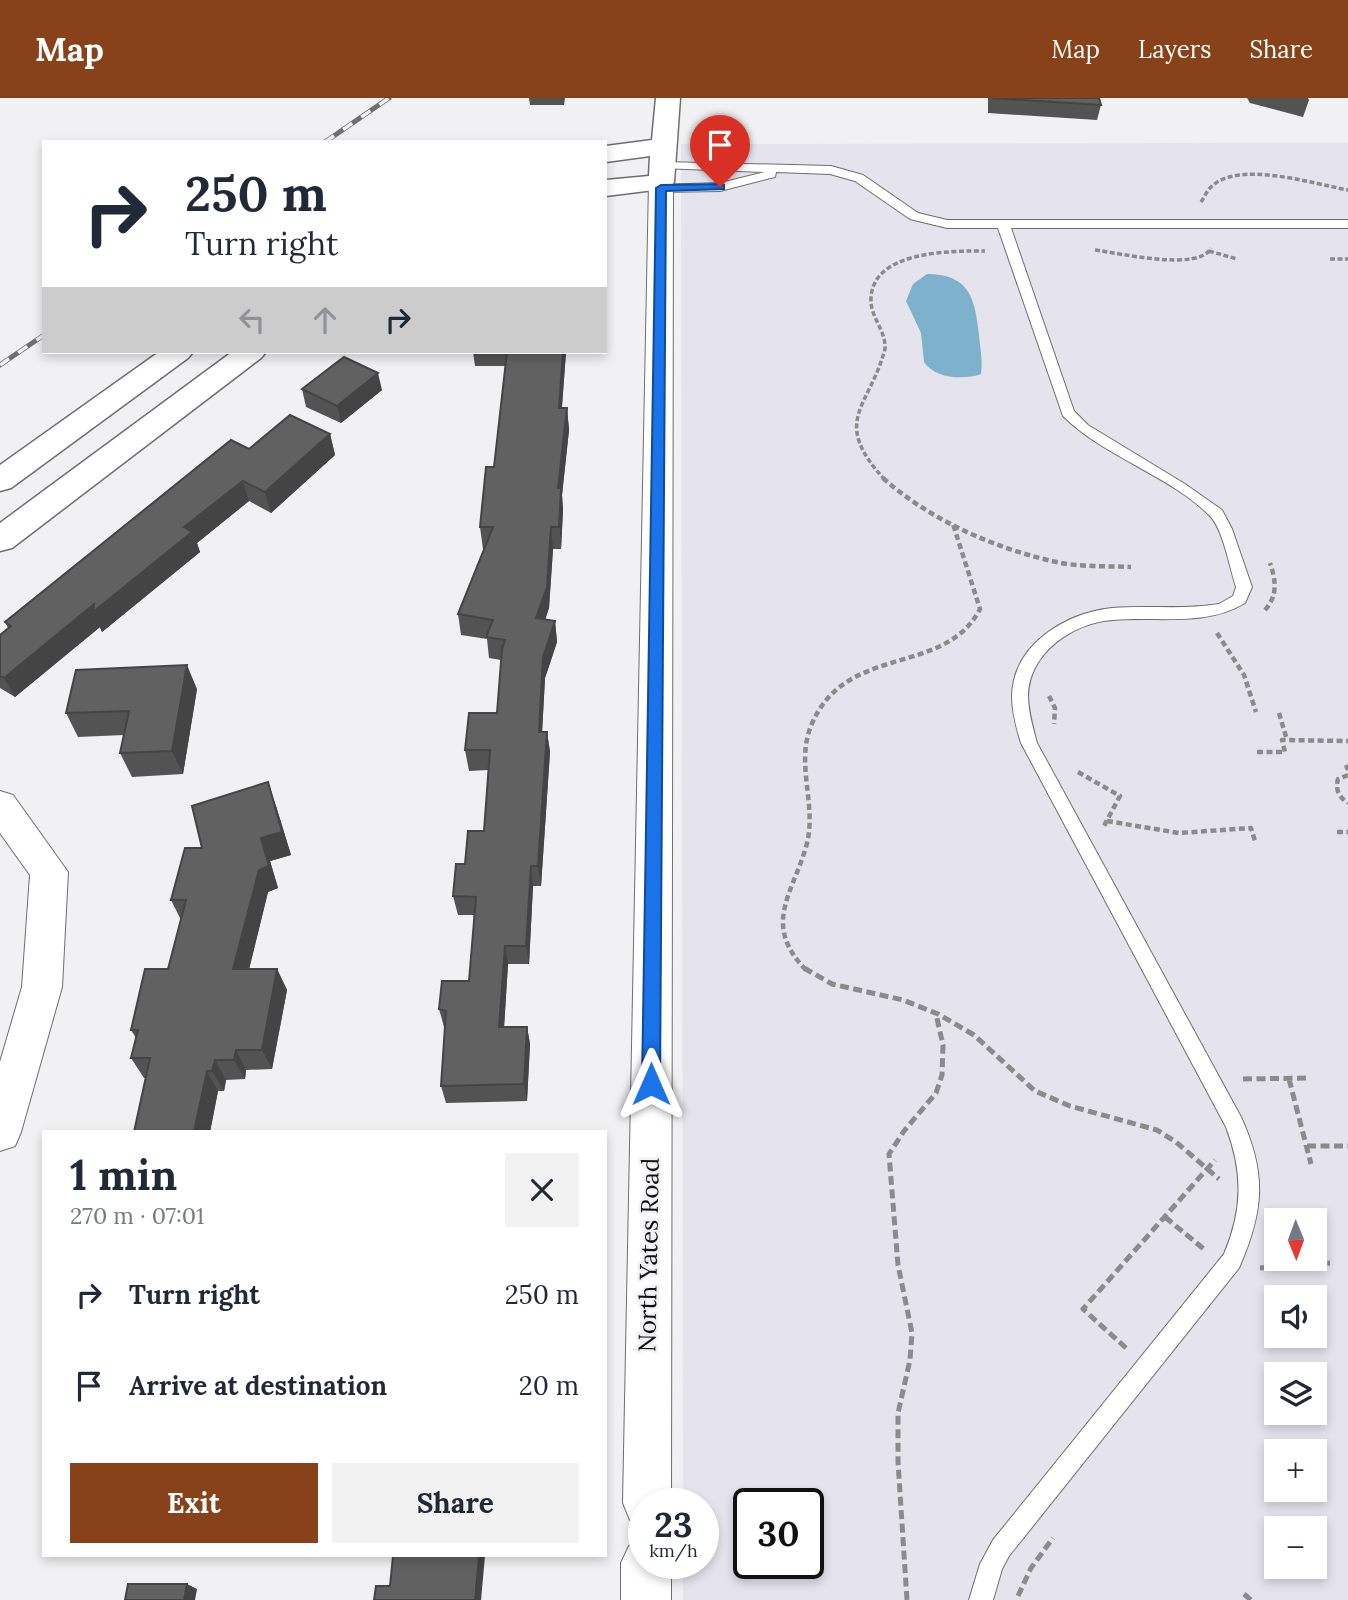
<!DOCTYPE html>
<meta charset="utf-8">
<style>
:root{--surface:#fff;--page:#f2f2f3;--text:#1f2937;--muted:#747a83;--accent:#874219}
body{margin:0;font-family:Lora,serif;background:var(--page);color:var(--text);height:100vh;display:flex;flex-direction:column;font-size:26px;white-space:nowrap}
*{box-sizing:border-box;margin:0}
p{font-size:23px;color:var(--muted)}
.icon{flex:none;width:38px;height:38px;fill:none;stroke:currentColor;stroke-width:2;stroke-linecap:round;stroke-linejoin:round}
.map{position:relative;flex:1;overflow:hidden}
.side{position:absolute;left:42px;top:1032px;width:565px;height:427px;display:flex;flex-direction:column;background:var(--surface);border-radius:0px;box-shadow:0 4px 10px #0003}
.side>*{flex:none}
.banner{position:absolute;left:42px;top:42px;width:565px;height:214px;border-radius:0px;box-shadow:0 4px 10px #0003;background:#fff;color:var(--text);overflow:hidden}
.needle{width:46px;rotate:179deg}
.fabs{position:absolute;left:1264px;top:1110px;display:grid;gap:14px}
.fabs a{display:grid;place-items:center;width:63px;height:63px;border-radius:0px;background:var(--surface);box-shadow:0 4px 10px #0003;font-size:35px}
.speed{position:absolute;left:628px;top:1390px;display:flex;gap:14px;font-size:35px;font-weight:700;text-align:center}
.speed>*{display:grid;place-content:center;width:91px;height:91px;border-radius:50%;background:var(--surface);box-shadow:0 4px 10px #0003;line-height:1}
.speed small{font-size:18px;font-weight:400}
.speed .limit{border:4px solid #111;border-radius:10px;background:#fff;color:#111}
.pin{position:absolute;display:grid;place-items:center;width:60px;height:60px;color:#fff;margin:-72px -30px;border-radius:50% 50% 50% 0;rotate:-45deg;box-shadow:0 0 7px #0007}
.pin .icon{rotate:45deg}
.me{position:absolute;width:77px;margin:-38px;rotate:0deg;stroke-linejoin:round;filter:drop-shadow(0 0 5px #0008)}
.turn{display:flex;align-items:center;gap:24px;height:147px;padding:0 28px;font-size:32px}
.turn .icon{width:91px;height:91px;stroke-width:2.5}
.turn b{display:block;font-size:49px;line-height:60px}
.lanes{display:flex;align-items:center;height:66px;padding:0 28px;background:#0003;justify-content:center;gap:35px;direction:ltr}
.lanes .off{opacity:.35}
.round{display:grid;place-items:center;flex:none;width:74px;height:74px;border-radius:0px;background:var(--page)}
.headline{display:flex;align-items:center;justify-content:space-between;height:119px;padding:0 28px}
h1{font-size:42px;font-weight:700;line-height:52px}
.button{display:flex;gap:14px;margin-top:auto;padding:14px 28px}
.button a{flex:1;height:80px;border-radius:0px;background:var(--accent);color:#fff;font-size:28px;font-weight:700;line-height:80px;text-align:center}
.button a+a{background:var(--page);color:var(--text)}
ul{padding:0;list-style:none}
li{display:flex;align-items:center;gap:21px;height:91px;padding:0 28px}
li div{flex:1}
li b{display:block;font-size:26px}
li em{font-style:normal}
header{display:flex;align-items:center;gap:42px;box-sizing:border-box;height:98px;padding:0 35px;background:var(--accent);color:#fff}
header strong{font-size:33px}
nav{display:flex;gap:38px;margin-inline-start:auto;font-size:24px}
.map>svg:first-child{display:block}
.built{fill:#e5e4ed;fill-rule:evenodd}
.water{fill:#7eb1cb}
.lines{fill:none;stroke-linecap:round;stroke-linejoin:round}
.service-casing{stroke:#6e6d6f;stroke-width:2}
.minor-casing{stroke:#6e6d6f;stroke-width:2}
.tertiary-casing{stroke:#6e6d6f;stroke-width:3}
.path-far2{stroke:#8b8b8c;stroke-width:3.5;stroke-dasharray:5 2.5;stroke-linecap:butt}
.path-far1{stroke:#8b8b8c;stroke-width:4.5;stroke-dasharray:6 3.5;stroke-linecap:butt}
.path{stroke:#8b8b8c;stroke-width:5;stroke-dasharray:9 4.5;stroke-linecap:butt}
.service{fill:#fff;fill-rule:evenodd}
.minor{fill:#fff;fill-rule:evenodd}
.tertiary{fill:#fff;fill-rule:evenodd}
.rail-casing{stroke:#6f6f70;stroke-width:5}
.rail{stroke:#f1f1f3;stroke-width:3.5;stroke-dasharray:11;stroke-linecap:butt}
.wall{fill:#545354}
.shaded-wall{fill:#454445}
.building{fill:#626162;stroke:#454445;stroke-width:2}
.route{fill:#1a73e8;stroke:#114b97;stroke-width:2}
.labels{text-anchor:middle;stroke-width:5;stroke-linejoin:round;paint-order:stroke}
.street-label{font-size:24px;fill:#101011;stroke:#f1f1f3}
</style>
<header>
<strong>Map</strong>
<nav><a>Map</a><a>Layers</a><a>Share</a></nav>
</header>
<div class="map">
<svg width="1348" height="1502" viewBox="0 0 1348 1502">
<rect width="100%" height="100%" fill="#f1f1f3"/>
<path class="built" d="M1348,45V1502H683V1465H704V1405H683L681,46ZM1276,1122H1314V1160H1276ZM1276,1199H1314V1237H1276ZM1276,1276H1314V1314H1276ZM1276,1353H1314V1391H1276ZM749,1405H808V1465H749ZM1276,1430H1314V1468H1276Z"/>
<path class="water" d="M927,176C970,176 975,201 979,237C980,250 983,263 981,276C964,282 935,281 924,264L921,235L906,203L913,186Z"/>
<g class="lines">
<g class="service-casing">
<path id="service" d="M664,64L831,68L863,77L918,115L947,122H1348V130H1011L1074,313L1088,327L1185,386L1222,412L1232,431L1252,489L1245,505C1206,529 1158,518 1113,522C1073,525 1030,554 1028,597C1028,614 1033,629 1037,645L1241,1019C1267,1076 1264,1113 1239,1170L1009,1458L1002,1471L993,1502H969L980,1466L993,1442L1224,1156C1243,1111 1243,1074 1226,1029L1021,645C1016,629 1012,614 1012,598C1013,546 1066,515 1112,510C1148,507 1184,512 1219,506L1233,498L1236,489C1230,471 1223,431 1210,418C1171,378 1104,359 1063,318L998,130H947L910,121L855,83L830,76L776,74L775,79L720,93L661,94L655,90L657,87L720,85L765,74L660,70L658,68Z"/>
</g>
<g class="minor-casing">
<path id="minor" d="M661,77L670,79L673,84L671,1405H644V1428L630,1422L623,1405L649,84L652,79Z
M0,693L13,697L68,774L62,889L21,1034L15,1048L0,1053V964L22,889L30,777L0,735Z
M644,1441V1465H671V1502H621V1465L629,1448Z"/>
</g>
<g class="tertiary-casing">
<path id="tertiary" d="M656,0H680L674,84L670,90L606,98V82L649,78L650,58L606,64V48L652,42Z
M159,254H193L188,260L11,390L0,393V367Z
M232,254H266L261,260L12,450L0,453V425Z"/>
</g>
<path class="path-far2" d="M1201,104C1204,100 1206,94 1210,90C1236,61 1314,86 1348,92
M1095,152C1119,155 1199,174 1211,150
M1209,153L1237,161
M1330,161H1348
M885,382C830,322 869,311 885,251C886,233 872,221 871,204C869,152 951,153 985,153"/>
<path class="path-far1" d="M883,380C931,423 998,452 1061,465C1084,469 1108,468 1131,469
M1265,512C1278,497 1276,483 1270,465
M1217,535L1244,577L1256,614
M1049,598L1055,610L1054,626
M1279,615L1287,642
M1257,654H1285L1282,642L1348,643
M1346,667L1348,672
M1078,674L1120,698L1104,728
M1348,677L1338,681C1335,692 1339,699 1348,705
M1107,723L1179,735L1251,730L1255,743
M1337,734H1348
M806,872C762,827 792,797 806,749C818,709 795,667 811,628C845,544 944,580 980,511L953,426"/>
<path class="path" d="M804,870L832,886L903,902L938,916L974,937L1035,993L1070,1008L1157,1032L1176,1044L1219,1081
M1243,981L1309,980
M1289,981L1311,1066
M1307,1048H1348
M1165,1119L1205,1152
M1270,1150L1276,1136
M1260,1170L1330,1165
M1126,1250L1083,1211L1215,1062
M1244,1496L1251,1502
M1018,1498L1031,1470L1053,1440
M907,1502L898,1364V1315L910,1262L912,1235L898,1167L889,1056L904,1033L936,995L942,977L943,947L936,916"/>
<use href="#service" class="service"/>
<use href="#minor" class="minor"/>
<use href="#tertiary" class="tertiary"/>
<g class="rail-casing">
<path id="rail" d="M325,44L389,0
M0,267L44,237"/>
</g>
<use href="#rail" class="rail"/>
</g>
<path class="wall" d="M529,0H565L564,7H530Z
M988,0H1099L1101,7L1097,22L988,15Z
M1247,0H1308L1309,2L1303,19L1250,5Z
M473,254H566L562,310H567L569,332L562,397L563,412L561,451H553L549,510L545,521L555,523L557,544L545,580L542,634H547L550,654L541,788H533L529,866H508L504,929H527L530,946L527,1003L446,1005L441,988L445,929H444L439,911L469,883L474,817H458L453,798L465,766L484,733L488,672L469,673L465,652L497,615L501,562L489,560L487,541L461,537L458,516L484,451H483L480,429L494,369L505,268H475Z
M302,291L382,292L341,325L306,309Z
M330,336L335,357L271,415L249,403L197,445L200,454L102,534L100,529L15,599L0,590V537L8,530L5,524L249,351Z
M197,591L183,676L132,679L120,655L124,637L78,639L66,615Z
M276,708L291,757L270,763L278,790L268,794L249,871H277L287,892L272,971L246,972L245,981L226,982L224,993H218L210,1034H134L146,980H144L131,960L136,940L131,932L168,871L181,822L171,802L202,750Z"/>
<path class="shaded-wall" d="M563,254H566L560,332L559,310Z
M378,275L382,292L341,325L337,308Z
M567,310L569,332L562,397L563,412L561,451L558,390Z
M330,336L335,357L271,415L265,394Z
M243,383L249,403L197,445L200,454L102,534L100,529L15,599L4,580L184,429Z
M551,429L553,451L549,510L539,541L536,520Z
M555,523L557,544L545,580L541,654L539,634L543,559Z
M187,567L197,591L183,676L172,653Z
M547,634L550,654L541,788L538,768Z
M268,684L276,708L291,757L270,763L278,790L268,794L244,892L233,871L261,740Z
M531,768L533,788L529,866L526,848Z
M505,848L508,866L503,946L499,929Z
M277,871L287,892L272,971L262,952Z
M527,929L530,946L527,1003L524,986Z
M236,952L246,972L245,981L234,962Z
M215,962L226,982L224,993L212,973Z
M207,973L218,993L210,1034H195L194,1033Z
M479,1458H485L481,1502H475Z
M187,1486L197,1491L195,1502H184Z"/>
<path class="building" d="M991,0H1099L1101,7Z
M507,254H563L559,310H567L558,390H561L559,429H551L547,489L536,520L555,523L543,559L539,634H547L538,768H531L526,848H505L499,929H527L524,986L441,988L446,913L439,911L442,883H469L476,799L453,798L456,766H465L468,733H484L490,652H465L469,615H497L502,551L505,542L486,539L493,522L458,516L493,429H480L486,369H494Z
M344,259L378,275L337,308L302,291Z
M290,317L330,336L265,394L243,383L184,429L192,434L93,514L94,506L4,580L0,578V537L11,528L5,524L231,342L249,351Z
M187,567L172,653L120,655L129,613L66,615L76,572Z
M268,684L282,734L261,740L269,768L259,772L233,871H277L262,952H236L234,962H215L212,973H207L194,1033H204V1034H134L150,960H131L138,932H131L145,871H168L186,802H171L185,750H202L192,708Z
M393,1458H479L475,1502H374L376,1488H390Z
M128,1486H187L184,1502H125Z"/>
<path class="route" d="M720,86L724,87V91L666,93L660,986L658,991L651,994L645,991L642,986L656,90L661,87Z"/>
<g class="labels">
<g class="street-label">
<text transform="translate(649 1157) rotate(-89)" y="8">North Yates Road</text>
</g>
</g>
</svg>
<div class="fabs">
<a><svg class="needle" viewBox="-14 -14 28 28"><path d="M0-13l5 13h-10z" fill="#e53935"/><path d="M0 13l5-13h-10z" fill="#747a83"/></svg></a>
<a><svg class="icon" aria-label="sound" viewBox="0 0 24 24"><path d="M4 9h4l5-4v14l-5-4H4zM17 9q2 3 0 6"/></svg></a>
<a><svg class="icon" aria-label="layers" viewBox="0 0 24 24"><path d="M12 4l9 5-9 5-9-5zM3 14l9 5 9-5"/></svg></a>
<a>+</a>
<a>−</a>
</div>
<div class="speed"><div>23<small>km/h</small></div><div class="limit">30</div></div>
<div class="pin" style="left:720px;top:89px;background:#d93025"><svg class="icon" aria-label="arrive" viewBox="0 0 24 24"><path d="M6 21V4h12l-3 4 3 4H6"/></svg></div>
<svg class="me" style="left:651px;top:986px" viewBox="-20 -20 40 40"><path d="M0-17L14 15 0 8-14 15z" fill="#1a73e8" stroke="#fff" stroke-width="4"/></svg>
<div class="banner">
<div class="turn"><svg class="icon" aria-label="right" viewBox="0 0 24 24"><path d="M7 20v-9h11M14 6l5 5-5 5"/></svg><div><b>250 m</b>Turn right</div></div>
<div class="lanes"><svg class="icon off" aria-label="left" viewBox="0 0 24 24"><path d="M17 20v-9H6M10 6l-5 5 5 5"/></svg><svg class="icon off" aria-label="ahead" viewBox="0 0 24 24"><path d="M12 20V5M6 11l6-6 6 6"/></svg><svg class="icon" aria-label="right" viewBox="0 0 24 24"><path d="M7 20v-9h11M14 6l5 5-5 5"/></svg></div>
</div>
<section class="side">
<div class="headline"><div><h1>1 min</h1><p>270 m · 07:01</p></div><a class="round"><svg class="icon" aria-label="close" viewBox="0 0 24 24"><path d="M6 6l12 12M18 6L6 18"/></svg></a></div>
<ul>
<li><svg class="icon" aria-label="right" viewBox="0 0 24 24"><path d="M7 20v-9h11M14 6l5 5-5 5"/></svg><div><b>Turn right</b></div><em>250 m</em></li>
<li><svg class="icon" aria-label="arrive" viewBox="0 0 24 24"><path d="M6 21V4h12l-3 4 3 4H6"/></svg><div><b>Arrive at destination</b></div><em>20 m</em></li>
</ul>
<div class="button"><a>Exit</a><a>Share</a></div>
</section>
</div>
